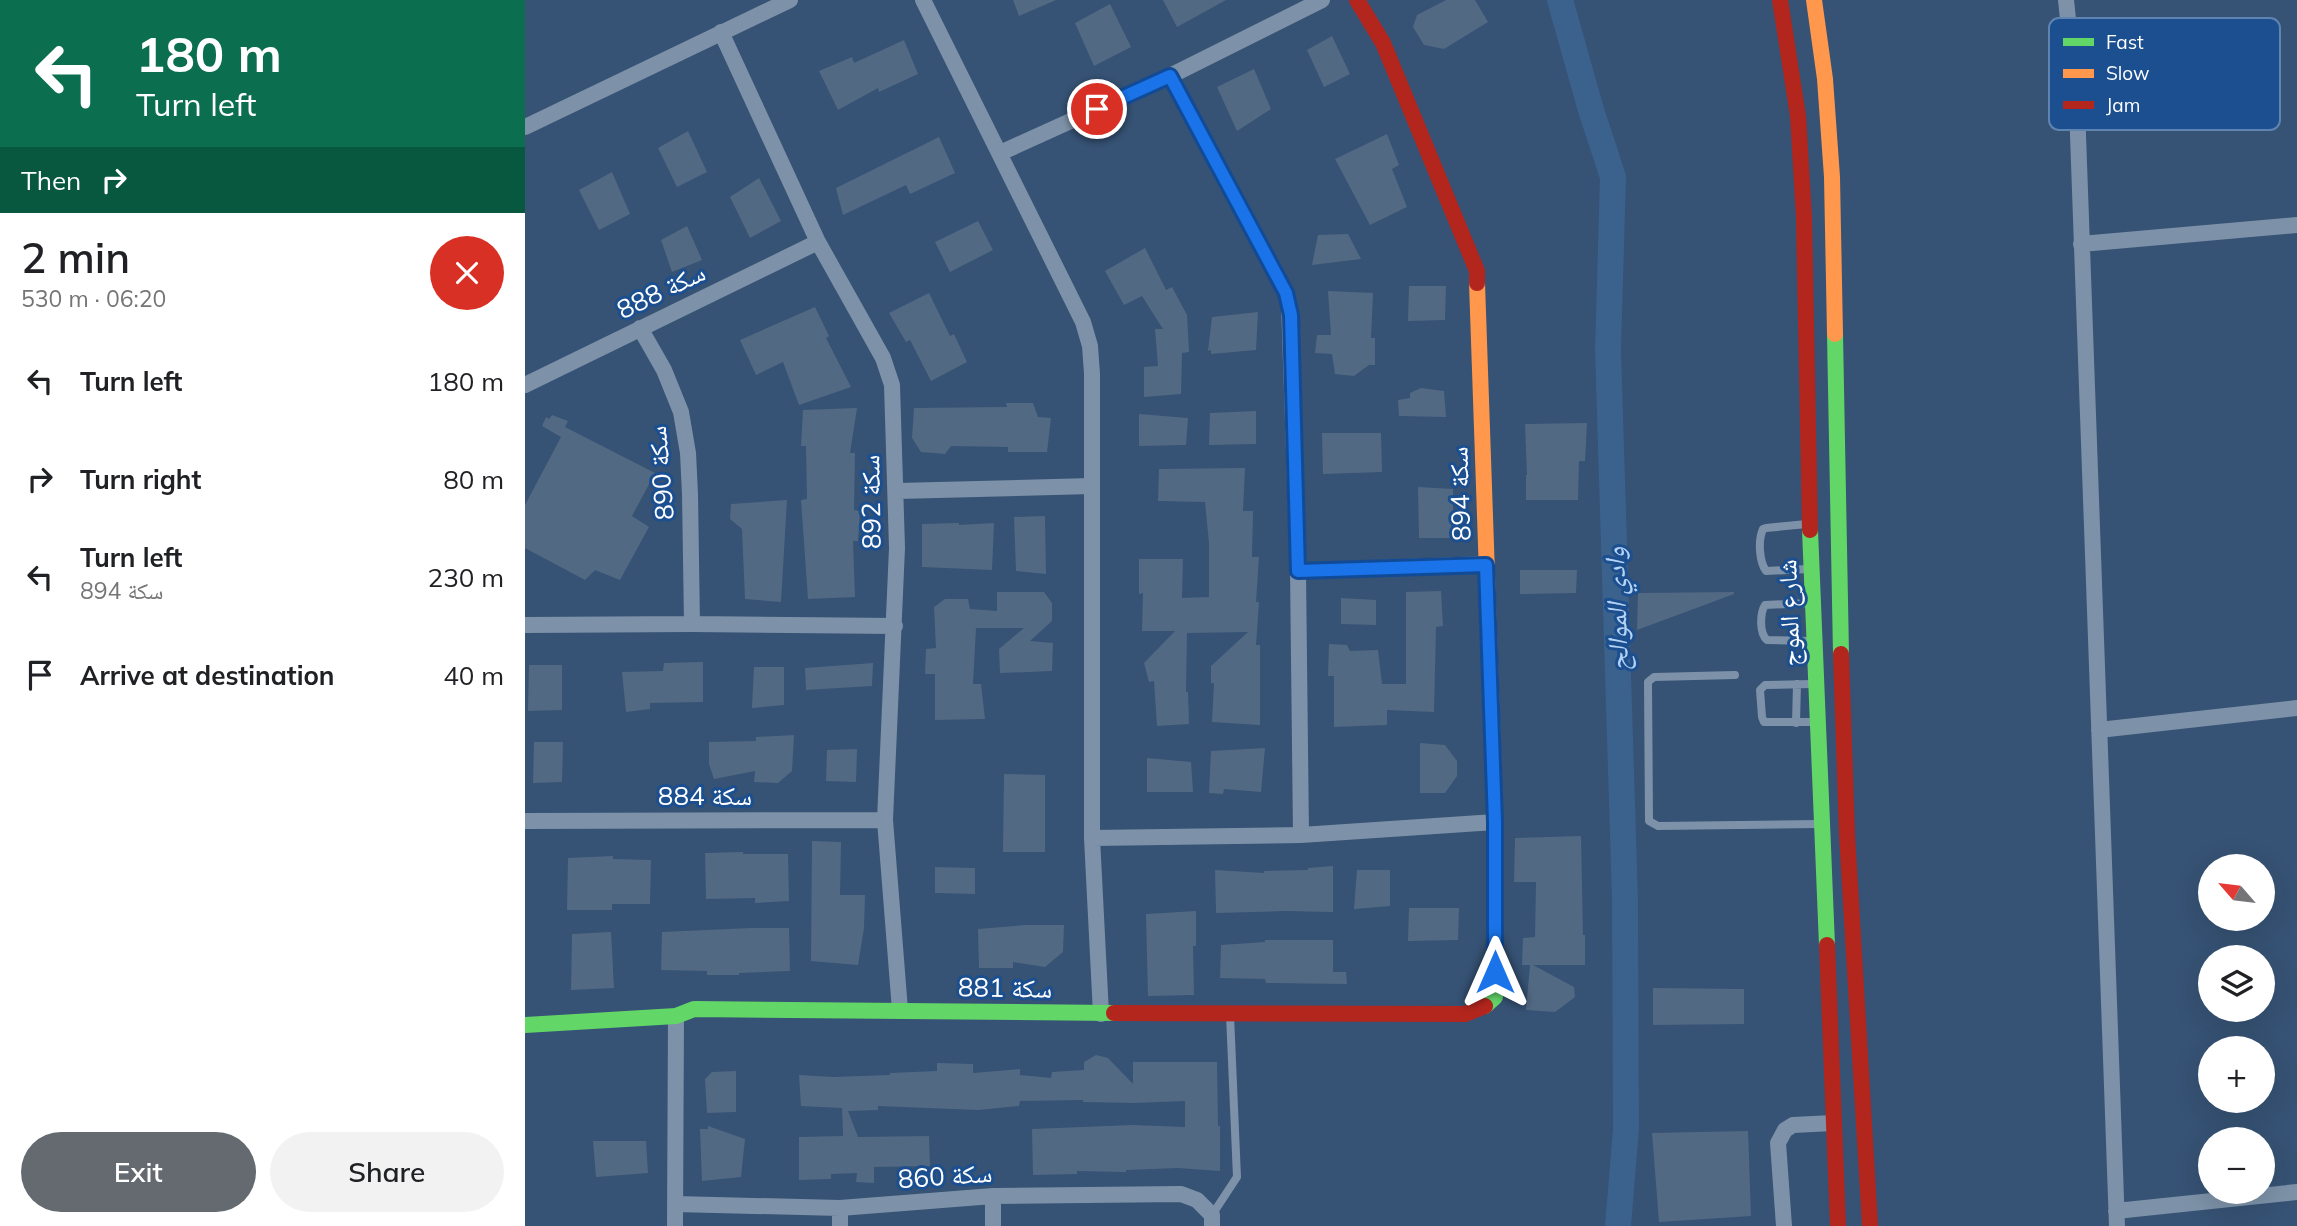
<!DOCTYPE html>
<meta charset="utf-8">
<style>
:root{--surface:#fff;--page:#f2f2f2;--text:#202124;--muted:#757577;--accent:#656970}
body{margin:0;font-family:Mulish,"Noto Naskh Arabic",sans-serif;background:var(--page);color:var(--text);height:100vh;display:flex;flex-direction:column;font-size:26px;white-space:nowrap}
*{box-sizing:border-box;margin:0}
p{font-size:23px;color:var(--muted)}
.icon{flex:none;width:38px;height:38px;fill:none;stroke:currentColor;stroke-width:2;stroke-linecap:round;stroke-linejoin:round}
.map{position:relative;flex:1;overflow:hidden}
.panel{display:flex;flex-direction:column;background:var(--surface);width:525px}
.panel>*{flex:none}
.banner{background:#0b6e4f;color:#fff;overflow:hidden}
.needle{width:46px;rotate:298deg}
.buttons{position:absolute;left:1673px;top:854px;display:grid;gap:14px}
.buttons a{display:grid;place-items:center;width:77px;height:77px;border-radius:50%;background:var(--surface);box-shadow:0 7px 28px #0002;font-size:35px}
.pin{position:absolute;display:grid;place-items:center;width:60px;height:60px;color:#fff;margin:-30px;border:4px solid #fff;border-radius:50%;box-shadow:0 2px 7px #0007}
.me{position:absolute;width:77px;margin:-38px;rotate:0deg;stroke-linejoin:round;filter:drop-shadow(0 0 5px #0008)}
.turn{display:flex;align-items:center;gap:24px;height:147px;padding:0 21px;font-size:32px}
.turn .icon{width:91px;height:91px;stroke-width:2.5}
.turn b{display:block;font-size:49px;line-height:60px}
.then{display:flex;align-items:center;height:66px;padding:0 21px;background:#0003;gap:14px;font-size:26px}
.round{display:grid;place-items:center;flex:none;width:74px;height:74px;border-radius:37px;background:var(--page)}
.overview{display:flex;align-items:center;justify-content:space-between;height:119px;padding:0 21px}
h1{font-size:42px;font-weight:600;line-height:52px}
.cta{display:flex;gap:14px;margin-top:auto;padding:14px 21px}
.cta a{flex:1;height:80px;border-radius:42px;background:var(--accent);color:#fff;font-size:28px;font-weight:600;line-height:80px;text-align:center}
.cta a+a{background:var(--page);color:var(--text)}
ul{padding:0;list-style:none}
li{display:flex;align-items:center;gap:21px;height:98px;padding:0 21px}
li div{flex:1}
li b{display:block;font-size:26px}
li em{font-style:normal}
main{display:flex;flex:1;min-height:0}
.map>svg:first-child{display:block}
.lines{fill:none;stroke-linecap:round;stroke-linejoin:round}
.river{stroke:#3b618d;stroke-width:26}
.building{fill:#526984}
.lane{stroke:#7d92a8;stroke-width:8}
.street{stroke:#7d92a8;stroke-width:16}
.fast{stroke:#63d668;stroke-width:16}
.slow{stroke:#ff974d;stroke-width:16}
.jam{stroke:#b3261e;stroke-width:16}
.route-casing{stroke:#114b97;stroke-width:18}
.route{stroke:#1a73e8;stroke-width:12}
.labels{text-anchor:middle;stroke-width:6;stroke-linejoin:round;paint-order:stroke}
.street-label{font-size:26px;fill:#fff;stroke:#1b4f8f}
.water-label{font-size:28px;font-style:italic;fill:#b5d3f5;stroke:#1b4f8f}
.key{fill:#1b4f8f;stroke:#5f84b1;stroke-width:2}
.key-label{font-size:19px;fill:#fff}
</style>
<main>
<section class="panel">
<div class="banner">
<div class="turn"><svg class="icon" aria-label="left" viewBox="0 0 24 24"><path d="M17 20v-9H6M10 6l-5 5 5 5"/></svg><div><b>180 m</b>Turn left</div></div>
<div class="then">Then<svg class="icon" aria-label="right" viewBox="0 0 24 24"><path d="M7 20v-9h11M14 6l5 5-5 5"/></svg></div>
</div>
<div class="overview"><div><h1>2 min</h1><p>530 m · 06:20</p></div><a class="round" style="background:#d93025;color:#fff"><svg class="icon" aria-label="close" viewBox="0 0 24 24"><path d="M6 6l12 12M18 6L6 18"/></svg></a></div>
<ul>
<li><svg class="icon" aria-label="left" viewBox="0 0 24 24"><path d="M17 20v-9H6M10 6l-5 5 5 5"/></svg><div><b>Turn left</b></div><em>180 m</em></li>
<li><svg class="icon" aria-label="right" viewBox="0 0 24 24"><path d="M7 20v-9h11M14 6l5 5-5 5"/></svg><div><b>Turn right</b></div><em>80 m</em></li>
<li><svg class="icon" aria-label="left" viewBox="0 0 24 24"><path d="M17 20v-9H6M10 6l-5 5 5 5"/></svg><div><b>Turn left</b><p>سكة 894</p></div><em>230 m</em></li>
<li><svg class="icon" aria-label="arrive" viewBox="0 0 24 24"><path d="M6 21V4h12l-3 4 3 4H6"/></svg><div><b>Arrive at destination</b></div><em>40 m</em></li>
</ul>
<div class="cta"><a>Exit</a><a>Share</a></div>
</section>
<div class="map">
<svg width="1772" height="1226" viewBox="0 0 1772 1226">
<rect width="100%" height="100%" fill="#365274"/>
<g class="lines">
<path class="river" d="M1035,0L1066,110L1088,177L1083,350L1100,900L1101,1129L1093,1226"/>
</g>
<path class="building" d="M488,0H531L494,16Z
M638,0H701L652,27Z
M921,0H950L963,22L919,49L899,45L888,27L892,15Z
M585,4L606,47L569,66L550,23Z
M807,36L825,74L799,87L782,50Z
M379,40L393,74L354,92L353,88L313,110L294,71L327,57L329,63Z
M729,69L746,109L712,131L692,87Z
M163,131L182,172L152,187L133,148Z
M862,134L874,165L867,169L882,207L845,225L810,159Z
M414,137L430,173L385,194L381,185L318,215L311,188Z
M87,172L105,214L74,230L54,190Z
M234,178L256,221L225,238L205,197Z
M453,221L468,250L425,272L410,242Z
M162,226L177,260L147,272L136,240Z
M823,234L836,259L787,265L793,235Z
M620,248L641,290L647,287L662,315L664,352L657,353L656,394L619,397V367L633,366L630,329H638L617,296L599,305L580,271Z
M884,286H921L920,320L883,321Z
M803,291L848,293L846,338H850V365H844L829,376L810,374L807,354L790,353L792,335H806Z
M404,293L425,336L429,334L442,362L406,381L385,340L381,342L364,313Z
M290,307L304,336L301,338L326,387L274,405L258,362L231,375L215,340Z
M733,312L731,350L686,354V350L683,351L687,317Z
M896,388L919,391L921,417L874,416L873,400L885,398V393Z
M481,403H508L513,417L526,418L522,452H483V447L426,446L420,454L396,452L387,438L389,408L482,407Z
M332,408L325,453H330L329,510L335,511L333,541H328L330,597L283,599L276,500L282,499L281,446H276L278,410Z
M731,411V444L684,445L685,413Z
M614,414L663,418L661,445L614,446Z
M27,415L43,421L40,427L130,473L107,516L124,527L95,580L70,570L60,580L0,548V505L36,437L17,426L21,417L24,419Z
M1062,423L1060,461H1054L1053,500H1001V475H1002L1000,424Z
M797,433H856L857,472L798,474Z
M720,468L718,511H728L727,557H734L731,602H734L731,645H735V725L687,722L689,683H686V666L723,632L662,633L661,692H663L664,724L632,726L629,681L624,682L619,663L650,631H617L618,593L614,594V559H658L657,598L684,597V543L680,502L633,501L634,469Z
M893,487L928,489V538H894Z
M262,500L256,602L220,599L217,529L205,519L206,504Z
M520,516L521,574L491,571L489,517Z
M434,523V525L469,523L467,570L397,567V524Z
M995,570H1052L1051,593L995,594Z
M916,591L918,626L911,627L909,712L862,710V725L809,727V676H803L804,644L822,645L825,651L853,650L857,684H881V592Z
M472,592H519L527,603V621L505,641L528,643L527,671L475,673L474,649L499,628H451L448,684H456L460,719L410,720V674H400L401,649L411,648L409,607L420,599H443L445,609L472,611Z
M1209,592V594L1112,630L1113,593Z
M816,598L851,600V625L816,624Z
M178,662V702L125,703V709L101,712L97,672L138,671L139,663Z
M348,663L347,686L281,690L280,668Z
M4,665H37V710L3,711Z
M229,667H259V705L227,708Z
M269,735L267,771L253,783L229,782L230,771L189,779L184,764V742L231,741V737Z
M9,742H38L37,782L8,783Z
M895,743L920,745L932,761V776L920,793H895Z
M740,748L736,792L699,789L698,794L684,793L686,751Z
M332,749L331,782L301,781L302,750Z
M622,758L666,762L668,792H622Z
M479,774L520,775V852H478Z
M1056,836L1058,935H1060V965H1008L1049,987L1050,997L1030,1012L1001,1010L1005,965H997L998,938L1010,937L1011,882H989L990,838Z
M287,841L316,842L315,895H340L339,928L333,965L286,961Z
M218,852V854H263L264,901L230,903V898L181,899L180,853Z
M88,856V859L126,860L125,904H87V910H42L43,858Z
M808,866V912L762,911L691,913L690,870L739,873V871L783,870V868Z
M410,867L450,868V894L410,893Z
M832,870H865V906L829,909Z
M884,908H934L933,940L883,941Z
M671,911V946H668L669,995L623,996L621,914Z
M501,925H539L538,952L520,967L488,962V968H454L453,929Z
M226,928H264L265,971L214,973V975H182V971L136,970L137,932Z
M86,932L89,988L46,990L47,934Z
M740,940H808V972H821L822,984L741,983L740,979L695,978L696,945L740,942Z
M1128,988L1219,989V1024L1128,1025Z
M571,1055L583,1058L608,1084V1062H692L693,1126H695V1171L653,1168L601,1170V1172L552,1171V1174L508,1175L507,1129L608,1125L660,1127V1101L609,1103L558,1102V1100L495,1101L494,1106L453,1110L353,1106V1110L323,1111L333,1137L404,1136L405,1166L349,1167V1183L331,1182L332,1173L306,1174V1179L274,1180V1137L318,1136L317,1108L276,1106L274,1075L308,1077L365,1075V1073L412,1071V1063L448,1064V1073L495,1069V1075L526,1078L527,1072L559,1070V1062Z
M211,1071V1112L182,1113L180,1079L187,1072Z
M183,1126L220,1139L216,1177L177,1181L175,1129H183Z
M1223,1131L1226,1216L1134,1222L1127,1133Z
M68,1141H121L123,1173L71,1177Z"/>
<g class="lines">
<path class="lane" d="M1282,524L1241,528L1238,529C1233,540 1234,561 1241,571L1283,569
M1285,641L1242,640C1234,633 1235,613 1240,605L1285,603
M1210,675L1129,677L1123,682L1124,821L1133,826L1293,824
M1288,722H1239L1237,717L1235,690L1240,685L1288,684
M1271,723L1272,684
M687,1215L712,1177L705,1015"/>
<path class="street" d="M398,0L558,322L565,346L567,374V838L576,1014
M1541,0L1552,107L1592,1226
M196,32L293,242L358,358L367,385L372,548L360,820L375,1010
M645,76L761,293L764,303L773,571L776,835
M0,127L265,0
M475,153L645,76L797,0
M1556,244L1772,225
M115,328L139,370L156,412L163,453L165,494L167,624
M0,385L293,242
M372,491L567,486
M773,571L962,564
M0,625L167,624L370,626
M1574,730L1772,708
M0,821L360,820
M567,838L776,835L970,822
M150,1204L315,1208L468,1196L656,1194L672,1200L687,1215V1226
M315,1208V1226
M1591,1211L1772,1192
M150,1226L151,1016
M468,1226V1196
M1259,1226L1253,1143L1260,1130L1268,1125L1308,1123"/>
<path class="fast" d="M1310,334L1316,654
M1285,530L1302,945
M960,1006L970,997V822L967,720
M0,1025L151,1016L169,1009L589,1013"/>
<path class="slow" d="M1289,0L1300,79L1307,177L1310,334
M952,283L967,720"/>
<path class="jam" d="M832,0L858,43L952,271V283
M1255,0L1273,116L1279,218L1285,530
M1316,654L1322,835L1345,1226
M1302,945L1313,1226
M589,1013L940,1014L960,1006"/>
</g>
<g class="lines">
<g class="route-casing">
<path id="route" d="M572,109L645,76L761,293L766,315L773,571L961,565L970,822V972"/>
</g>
<use href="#route" class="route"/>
</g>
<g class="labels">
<g class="street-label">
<text transform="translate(136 291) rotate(-26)" y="9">سكة 888</text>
<text transform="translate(136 473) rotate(-95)" y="9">سكة 890</text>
<text transform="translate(935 494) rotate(-92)" y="9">سكة 894</text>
<text transform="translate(346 502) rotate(-91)" y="9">سكة 892</text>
<text transform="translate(1264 613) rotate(-92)" y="9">شارع الموج</text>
<text x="180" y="805">سكة 884</text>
<text transform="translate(480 988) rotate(1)" y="9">سكة 881</text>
<text transform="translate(420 1176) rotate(-4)" y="9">سكة 860</text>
</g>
<g class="water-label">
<text transform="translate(1091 609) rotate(-92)" y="10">وادي الموالح</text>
</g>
</g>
<rect x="1524" y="18" width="231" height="112" rx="10" class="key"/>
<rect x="1538" y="38" width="31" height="8" fill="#63d668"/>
<rect x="1538" y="69" width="31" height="9" fill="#ff974d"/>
<rect x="1538" y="101" width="31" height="8" fill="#b3261e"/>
<g class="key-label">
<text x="1581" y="49">Fast</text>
<text x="1581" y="80">Slow</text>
<text x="1581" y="112">Jam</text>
</g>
</svg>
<div class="buttons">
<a><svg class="needle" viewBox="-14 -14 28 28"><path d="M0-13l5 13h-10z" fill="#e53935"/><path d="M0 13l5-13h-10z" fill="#757577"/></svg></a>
<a><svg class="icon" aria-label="layers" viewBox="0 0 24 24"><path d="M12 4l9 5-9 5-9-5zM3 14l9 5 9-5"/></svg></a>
<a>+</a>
<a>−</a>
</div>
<div class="pin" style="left:572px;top:109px;background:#d93025"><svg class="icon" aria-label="arrive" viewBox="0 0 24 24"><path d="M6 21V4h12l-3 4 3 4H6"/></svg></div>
<svg class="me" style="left:970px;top:972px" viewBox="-20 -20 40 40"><path d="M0-17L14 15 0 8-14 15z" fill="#1a73e8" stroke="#fff" stroke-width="4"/></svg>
</div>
</main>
